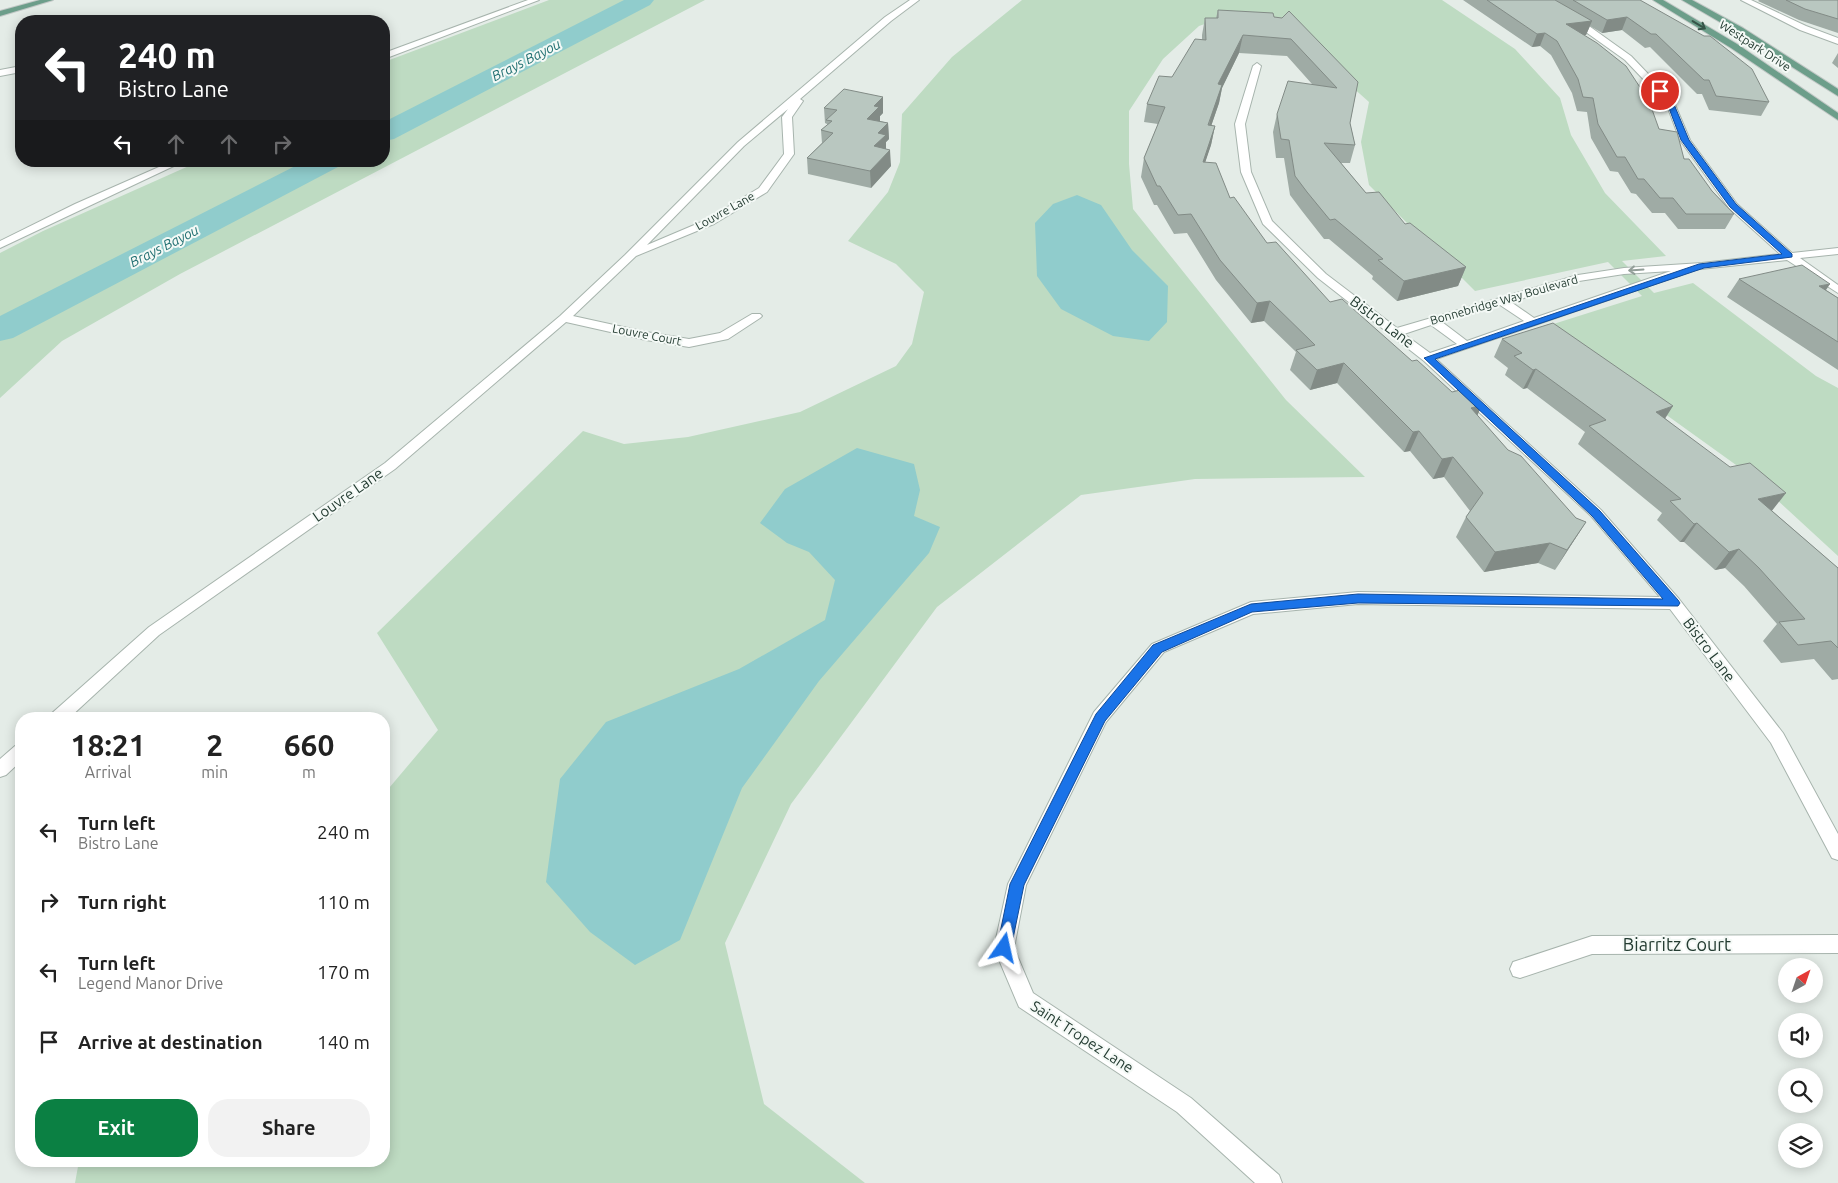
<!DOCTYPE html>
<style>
:root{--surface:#fff;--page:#f2f2f2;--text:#222;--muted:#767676;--accent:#0b8043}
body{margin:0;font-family:Ubuntu,sans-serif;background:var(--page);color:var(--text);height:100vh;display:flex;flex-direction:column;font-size:19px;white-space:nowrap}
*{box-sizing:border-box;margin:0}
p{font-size:16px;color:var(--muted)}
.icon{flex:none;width:28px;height:28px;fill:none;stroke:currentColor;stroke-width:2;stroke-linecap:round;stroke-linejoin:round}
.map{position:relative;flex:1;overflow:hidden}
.panel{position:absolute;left:15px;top:712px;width:375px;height:455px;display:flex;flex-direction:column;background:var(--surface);border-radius:20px;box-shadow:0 2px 12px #0003}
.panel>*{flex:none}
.hud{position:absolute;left:15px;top:15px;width:375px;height:152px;border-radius:20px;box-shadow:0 2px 12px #0003;background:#202124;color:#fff;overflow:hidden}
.needle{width:32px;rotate:40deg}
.fabs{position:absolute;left:1778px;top:958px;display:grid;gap:10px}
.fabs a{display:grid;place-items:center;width:45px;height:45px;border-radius:50%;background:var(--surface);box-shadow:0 2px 12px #0003;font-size:25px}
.pin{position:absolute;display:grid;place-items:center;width:42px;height:42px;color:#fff;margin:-21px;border:2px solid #fff;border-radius:50%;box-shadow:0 1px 5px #0007}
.me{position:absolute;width:55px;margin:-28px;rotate:11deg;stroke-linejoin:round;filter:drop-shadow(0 0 4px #0008)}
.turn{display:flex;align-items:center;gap:18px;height:105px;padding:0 20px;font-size:22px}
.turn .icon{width:65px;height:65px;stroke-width:2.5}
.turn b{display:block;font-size:35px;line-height:42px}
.lanes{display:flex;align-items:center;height:48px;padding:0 20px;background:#0003;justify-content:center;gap:25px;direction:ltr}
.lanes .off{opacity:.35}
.eta{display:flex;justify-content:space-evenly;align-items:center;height:85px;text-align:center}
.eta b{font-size:30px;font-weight:600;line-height:35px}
.action{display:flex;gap:10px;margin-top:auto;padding:10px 20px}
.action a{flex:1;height:58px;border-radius:20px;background:var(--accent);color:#fff;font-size:20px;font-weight:600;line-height:58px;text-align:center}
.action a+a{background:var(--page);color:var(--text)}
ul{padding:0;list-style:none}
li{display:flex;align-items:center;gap:15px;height:70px;padding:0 20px}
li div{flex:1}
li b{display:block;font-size:19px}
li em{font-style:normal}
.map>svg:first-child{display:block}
.green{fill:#bedbc2}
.water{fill:#90cccc}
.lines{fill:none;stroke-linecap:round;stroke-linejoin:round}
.river{fill:#90cccc;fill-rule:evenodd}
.minor-casing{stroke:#a7b4ad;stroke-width:2}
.major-casing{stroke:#c2c8c6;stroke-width:2}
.minor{fill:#fff;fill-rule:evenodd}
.major{fill:#6c9e8a;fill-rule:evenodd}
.wall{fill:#9faba5}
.shaded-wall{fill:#828b86}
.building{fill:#b9c7c0;stroke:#828b86}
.oneway{stroke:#365448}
.oneway2{stroke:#929e98}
.route{fill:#1a73e8;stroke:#114b97}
.labels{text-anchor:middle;stroke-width:4;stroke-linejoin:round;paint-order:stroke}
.far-street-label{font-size:12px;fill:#243c32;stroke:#f4f9f6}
.far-water-label{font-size:14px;font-style:italic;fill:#237173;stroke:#f4f9f6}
.street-label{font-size:15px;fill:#243c32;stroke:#f4f9f6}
.near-street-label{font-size:18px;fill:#243c32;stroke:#f4f9f6}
</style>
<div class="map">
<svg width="1838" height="1183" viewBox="0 0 1838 1183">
<rect width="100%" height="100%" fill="#e4ece7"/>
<path class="green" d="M549,0H705L180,274L62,341L0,398V253L43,231L200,161H384V62Z
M1022,0H1442L1515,49L1560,98L1571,135L1605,193L1666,256L1622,261L1654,293L1693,283L1816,376L1838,388V556L1750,475L1544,327L1642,296L1608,262L1475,291L1369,185L1361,142L1369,102L1314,53L1219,19L1199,26L1163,59L1129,111V164L1133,209L1286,400L1365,477L1195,479L1081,495L937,607L791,804L725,943L764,1104L865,1183H75L79,1161H384V794L438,730L377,633L583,431L624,444L688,437L800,412L896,366L912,344L924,292L896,264L848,241L888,192L900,162L902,114L952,57Z"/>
<path class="water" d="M1077,195L1101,205L1132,250L1168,286L1167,322L1149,341L1113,336L1061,309L1037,276L1035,223L1053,204Z
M857,448L914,464L920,490L914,516L940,527L929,553L819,681L742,788L680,940L635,965L590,932L546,882L560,779L606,722L739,669L825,620L835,580L809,552L787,543L760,523L785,489Z"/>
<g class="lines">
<path class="river" d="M624,0H654L650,5L394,139L384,141V122Z
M305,161H343L338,167L13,338L0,341V316Z"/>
<g class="minor-casing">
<path id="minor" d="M528,0H539L384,59V53Z
M910,0H919L891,21L800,99L803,101L792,117L794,154L767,192L714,224L636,256L573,316L646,332L689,339L720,333L752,314H760L762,316L760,318L728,339L689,347L646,340L566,322L395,469L159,635L68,719H49L51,714L149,627L385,463L560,316L625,255L738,142L885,17ZM788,109L782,117L784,154L759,188L706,220L647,245L744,146Z
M1531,0H1541L1589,26L1631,56L1673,100L1690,140L1737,204L1792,253L1838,248V254L1800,258L1838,285V293L1787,260L1681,271L1683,273L1681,275L1436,359L1601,510L1679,599L1783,733L1838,834V860L1832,858L1771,743L1670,609L1358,604L1253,614L1164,652L1106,722L1026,885L1014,948L1033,993L1191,1098L1279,1175L1282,1183H1255L1177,1112L1019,1007L994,948L1008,884L1094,712L1152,644L1251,602L1358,592L1660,597L1591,516L1424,361L1318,278L1263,224L1241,172L1235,124L1253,66L1257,63L1261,66L1245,124L1251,172L1272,221L1326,274L1397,328L1578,275L1624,268L1702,263L1780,254L1729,208L1680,140L1666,103L1625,60L1583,30ZM1671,271L1534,318L1511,302L1579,281L1624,274ZM1500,305L1524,321L1467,341L1442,322ZM1431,325L1457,344L1430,353L1404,334Z
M1741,0H1751L1806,26L1838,38V44L1800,30Z
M21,66V72L0,76V70Z
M167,161H177L178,164L0,248V241L75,204L168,163Z
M21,744V761L6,775L0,777V759L15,746Z
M1838,935V953L1592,954L1520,978L1513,976L1510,969L1513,962L1592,936Z"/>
</g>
<g class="major-casing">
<path id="major" d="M40,0H53L0,16V11Z
M1653,0H1663L1737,44L1838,113V120L1731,48Z
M1682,0H1692L1743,28L1838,89V96L1737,32Z"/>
</g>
<use href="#minor" class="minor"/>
<use href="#major" class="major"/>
</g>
<path class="wall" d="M1463,0H1640L1769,102L1761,116L1709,110L1702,94H1697L1650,47L1645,48L1622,30L1602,33L1590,26L1586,35H1583L1659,129L1712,191L1734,214L1725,229H1678L1665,213H1652L1636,194L1631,193L1618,172L1610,171L1591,138L1587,112L1577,111L1572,93L1551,55L1540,46L1532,47Z
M1759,0H1838V33L1799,20L1758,1Z
M1218,10L1274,17L1358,82L1350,123L1355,145L1350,163H1341L1366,193L1405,224L1466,267L1458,286L1397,301L1372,279L1373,276L1329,239H1324L1302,211L1290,195L1284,158H1276L1273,132L1277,114L1312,84L1287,56L1239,53L1222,88L1219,103L1211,126H1215L1211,145L1205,162L1230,198L1267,243L1330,302L1412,361L1452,392L1482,405L1477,416L1508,450L1576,518L1586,522L1555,570L1538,563L1484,572L1456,537L1466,517L1470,511L1444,477L1433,479L1410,451L1404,452L1337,383L1310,390L1290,370L1296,352L1264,321L1251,323L1216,280L1187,233L1174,234L1157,205H1154L1141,177L1144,158L1158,124L1144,122L1147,104L1172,77L1202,40V35L1205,18H1216Z
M1838,53V68L1832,63Z
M824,108L883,113L880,116V121L888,123L889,139L886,142V149L891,166L871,188L808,174L807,158L822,143L821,130L827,125V124L825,123Z
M1739,279L1826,290L1838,298V370L1727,297Z
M1502,339L1665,418L1838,568V679L1832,680L1814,659L1781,663L1763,641L1777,624L1744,586L1725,568L1715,570L1684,542H1680L1657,520L1662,513L1578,444L1585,432L1527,388L1523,389L1505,375L1508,368L1494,357Z"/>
<path class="shaded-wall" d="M1627,17L1622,30L1602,33L1607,20Z
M1592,21L1586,35L1561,37L1566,24Z
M1545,33L1540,46L1532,47L1537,34Z
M1243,35L1239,53L1222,88L1219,103L1205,144L1218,84Z
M883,97V113L880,116V122L867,119L874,106Z
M888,123L889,139L886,142V151L874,146L878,133Z
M1215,126L1211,145L1199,181L1203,162Z
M890,150L891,166L871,188L870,171Z
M1466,267L1458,286L1397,301L1404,281Z
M1830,284L1818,302L1819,286Z
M1270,301L1264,321L1251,323L1257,303Z
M1344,363L1337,383L1310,390L1317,370Z
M1536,369L1527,388L1523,389L1533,370Z
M1482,405L1473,425L1471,408Z
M1673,406L1661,425L1656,412Z
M1419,431L1410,451L1404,452L1413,432Z
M1453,457L1444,477L1433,479L1442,459Z
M1786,493L1771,512L1758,499Z
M1586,522L1573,542L1555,570L1567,550Z
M1697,523L1684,542H1680L1694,524Z
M1550,543L1538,563L1484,572L1495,552Z
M1739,549L1725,568L1715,570L1729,552Z"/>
<path class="building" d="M1487,0H1555L1592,21L1566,24L1597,43L1626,66L1649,101L1659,129L1677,132L1684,159H1689L1712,191L1734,214H1686L1673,198H1660L1644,179H1638L1625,157H1617L1598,124L1593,98L1583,97L1578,79L1557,41L1545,33L1537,34Z
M1573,0H1640L1704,36H1710L1752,69L1769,102L1716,96L1709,80H1704L1656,34H1651L1627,17L1607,20Z
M1786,0H1838V19L1805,9Z
M1218,10L1273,13L1274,17L1282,18L1289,11L1358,82L1350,123L1355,145L1324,143L1366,193L1379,192L1405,224L1410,223L1466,267L1404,281L1378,260L1383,259L1335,219L1330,220L1307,192L1295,176L1289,140L1281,139L1277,114L1288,81L1337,88L1291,39L1243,35L1218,84L1222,85L1208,125L1215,126L1203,162L1216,163L1230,198L1234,197L1267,243L1276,242L1330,302L1342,299L1412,361L1417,360L1452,392L1464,389L1482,405L1471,408L1508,450L1521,456L1576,518L1586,522L1567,550L1550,543L1495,552L1466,517L1483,493L1453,457L1442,459L1419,431L1413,432L1344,363L1317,370L1296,350L1315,345L1270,301L1257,303L1220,260L1191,214L1178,215L1160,186H1157L1144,158L1165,107L1147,104L1159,76L1172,77L1195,39L1206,40L1205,18H1218Z
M844,89L883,97L874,106L879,107L867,119L888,123L878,133L886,135L874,146L890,150L870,171L807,158L833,133L821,130L832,121L826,120L837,110L824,108Z
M1802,265L1830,284L1819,286L1838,298V342L1739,279Z
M1553,323L1673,406L1656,412L1730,467L1750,463L1786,493L1758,499L1838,568V648L1831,641L1798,645L1779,622L1805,619L1759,568L1739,549L1729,552L1697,523L1694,524L1670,501L1681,499L1589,426L1606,420L1536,369L1533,370L1514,356L1522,353L1502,339Z"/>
<defs><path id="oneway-shaft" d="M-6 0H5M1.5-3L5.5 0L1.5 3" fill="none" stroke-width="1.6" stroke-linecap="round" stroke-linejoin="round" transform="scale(1.25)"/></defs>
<use class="oneway" href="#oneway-shaft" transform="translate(1699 25) rotate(31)"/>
<use class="oneway2" href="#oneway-shaft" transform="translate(1636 270) rotate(176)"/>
<path class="route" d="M1657,89H1662L1673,102L1689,140L1736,204L1792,254V257L1704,268L1435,359L1600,511L1678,600L1680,603L1678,606L1358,603L1252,612L1162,652L1105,721L1024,885L1010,953L1004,955L999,953L997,948L1010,884L1096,714L1153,645L1251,604L1358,594L1663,599L1592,516L1424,358L1699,264L1782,254L1730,207L1681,140L1667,103L1657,92Z"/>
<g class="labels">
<g class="far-street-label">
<text transform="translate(1755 46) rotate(33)" y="4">Westpark Drive</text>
<text transform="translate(725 211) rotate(-29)" y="4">Louvre Lane</text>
<text transform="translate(1504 300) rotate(-16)" y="4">Bonnebridge Way Boulevard</text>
<text transform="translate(647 335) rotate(11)" y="4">Louvre Court</text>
</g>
<g class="far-water-label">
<text transform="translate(526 60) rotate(-27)" y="5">Brays Bayou</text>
<text transform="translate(164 246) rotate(-27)" y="5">Brays Bayou</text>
</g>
<g class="street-label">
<text transform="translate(1382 322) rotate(37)" y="5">Bistro Lane</text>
<text transform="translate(348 495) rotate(-35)" y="5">Louvre Lane</text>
<text transform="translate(1709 650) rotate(53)" y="5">Bistro Lane</text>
<text transform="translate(1082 1037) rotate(33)" y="5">Saint Tropez Lane</text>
</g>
<g class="near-street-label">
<text x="1677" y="951">Biarritz Court</text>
</g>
</g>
</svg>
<div class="fabs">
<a><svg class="needle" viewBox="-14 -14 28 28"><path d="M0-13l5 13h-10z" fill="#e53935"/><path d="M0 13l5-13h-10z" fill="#767676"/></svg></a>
<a><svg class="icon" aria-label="sound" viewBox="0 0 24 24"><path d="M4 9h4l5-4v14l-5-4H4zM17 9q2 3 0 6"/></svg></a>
<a><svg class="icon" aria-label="search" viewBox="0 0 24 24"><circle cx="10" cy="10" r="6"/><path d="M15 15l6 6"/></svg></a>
<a><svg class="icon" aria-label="layers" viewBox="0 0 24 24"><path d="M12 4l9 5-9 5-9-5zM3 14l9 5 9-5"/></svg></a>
</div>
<div class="pin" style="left:1660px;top:91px;background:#d93025"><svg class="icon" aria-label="arrive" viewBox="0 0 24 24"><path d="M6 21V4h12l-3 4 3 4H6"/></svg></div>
<svg class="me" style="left:1004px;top:948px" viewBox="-20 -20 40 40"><path d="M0-17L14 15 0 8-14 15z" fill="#1a73e8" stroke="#fff" stroke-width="4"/></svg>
<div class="hud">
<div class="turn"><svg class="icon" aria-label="left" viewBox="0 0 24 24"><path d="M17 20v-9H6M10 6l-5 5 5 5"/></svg><div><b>240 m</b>Bistro Lane</div></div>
<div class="lanes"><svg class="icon" aria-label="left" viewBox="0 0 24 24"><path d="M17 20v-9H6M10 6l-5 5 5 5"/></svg><svg class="icon off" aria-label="ahead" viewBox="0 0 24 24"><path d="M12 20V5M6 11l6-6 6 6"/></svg><svg class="icon off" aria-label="ahead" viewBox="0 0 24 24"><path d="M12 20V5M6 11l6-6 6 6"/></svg><svg class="icon off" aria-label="right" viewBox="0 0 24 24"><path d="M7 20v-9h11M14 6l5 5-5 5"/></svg></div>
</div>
<section class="panel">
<div class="eta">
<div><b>18:21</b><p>Arrival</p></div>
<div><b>2</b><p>min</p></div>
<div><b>660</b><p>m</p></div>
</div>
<ul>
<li><svg class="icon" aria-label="left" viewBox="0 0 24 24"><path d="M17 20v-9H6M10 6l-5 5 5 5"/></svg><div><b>Turn left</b><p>Bistro Lane</p></div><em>240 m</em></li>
<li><svg class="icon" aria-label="right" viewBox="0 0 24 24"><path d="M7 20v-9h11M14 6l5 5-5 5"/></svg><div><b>Turn right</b></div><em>110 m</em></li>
<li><svg class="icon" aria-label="left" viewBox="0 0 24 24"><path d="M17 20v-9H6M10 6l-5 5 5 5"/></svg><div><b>Turn left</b><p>Legend Manor Drive</p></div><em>170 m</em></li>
<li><svg class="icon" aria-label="arrive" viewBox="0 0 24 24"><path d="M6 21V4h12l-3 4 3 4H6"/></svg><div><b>Arrive at destination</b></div><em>140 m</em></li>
</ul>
<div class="action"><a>Exit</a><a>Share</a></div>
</section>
</div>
